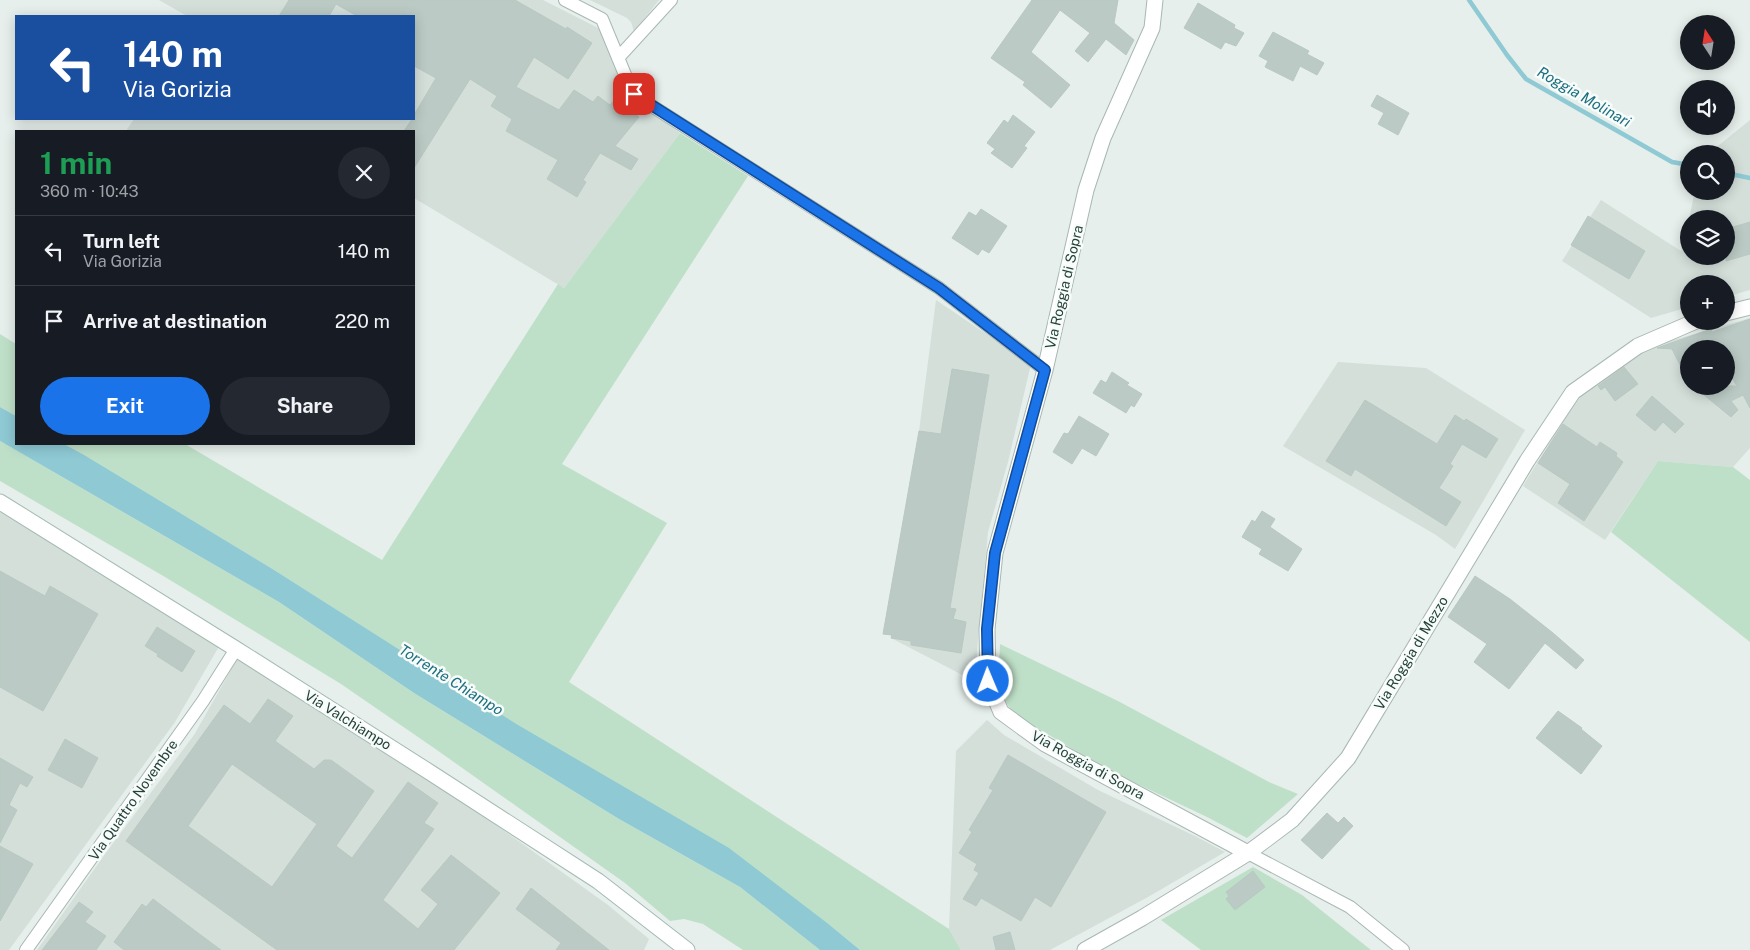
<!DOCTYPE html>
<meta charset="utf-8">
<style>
:root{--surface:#171b24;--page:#242831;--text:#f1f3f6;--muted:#9ea1a6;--line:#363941;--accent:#1a73e8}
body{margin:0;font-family:"Public Sans",sans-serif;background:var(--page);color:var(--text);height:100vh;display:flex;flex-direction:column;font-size:19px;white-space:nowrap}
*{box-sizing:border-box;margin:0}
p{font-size:16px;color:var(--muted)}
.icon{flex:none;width:28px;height:28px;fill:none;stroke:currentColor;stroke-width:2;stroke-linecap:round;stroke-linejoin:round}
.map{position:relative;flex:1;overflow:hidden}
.drawer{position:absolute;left:15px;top:130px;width:400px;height:315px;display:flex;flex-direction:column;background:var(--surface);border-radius:0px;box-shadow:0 2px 12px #0003}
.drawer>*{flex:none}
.hud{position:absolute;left:15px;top:15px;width:400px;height:105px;border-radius:0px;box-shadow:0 2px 12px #0003;background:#1a4fa0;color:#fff;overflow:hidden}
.needle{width:32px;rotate:348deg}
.controls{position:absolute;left:1680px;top:15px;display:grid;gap:10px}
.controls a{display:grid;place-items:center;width:55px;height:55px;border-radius:50%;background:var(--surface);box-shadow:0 2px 12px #0003;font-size:25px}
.pin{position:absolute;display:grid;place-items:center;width:42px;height:42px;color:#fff;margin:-21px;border-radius:10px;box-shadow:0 2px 8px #0006}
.me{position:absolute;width:55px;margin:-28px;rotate:359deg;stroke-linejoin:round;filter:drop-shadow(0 0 4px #0008)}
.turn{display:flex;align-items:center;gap:18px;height:105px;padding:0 25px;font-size:22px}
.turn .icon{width:65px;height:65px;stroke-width:2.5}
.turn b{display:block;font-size:35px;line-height:42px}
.round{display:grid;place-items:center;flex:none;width:52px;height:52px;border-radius:26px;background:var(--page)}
.overview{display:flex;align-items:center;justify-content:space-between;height:85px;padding:0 25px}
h1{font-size:30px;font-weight:700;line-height:38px;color:#1e9e55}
.button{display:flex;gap:10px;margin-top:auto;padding:10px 25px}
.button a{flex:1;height:58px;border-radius:30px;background:var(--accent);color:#fff;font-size:20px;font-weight:700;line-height:58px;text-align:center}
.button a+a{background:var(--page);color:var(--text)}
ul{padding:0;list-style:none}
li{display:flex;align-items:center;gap:15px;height:70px;padding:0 25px;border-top:1px solid var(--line)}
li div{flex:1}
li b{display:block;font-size:19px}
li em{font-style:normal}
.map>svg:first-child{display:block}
.built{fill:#d4dfda;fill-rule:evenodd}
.green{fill:#bfe0c8}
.water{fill:#8ec9d4}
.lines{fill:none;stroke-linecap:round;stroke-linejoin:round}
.stream{stroke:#8ec9d4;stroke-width:4.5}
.building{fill:#bbcac4;stroke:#b8c9c2;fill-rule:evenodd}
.minor-casing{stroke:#a8b8b2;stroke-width:14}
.tertiary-casing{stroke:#a8b8b2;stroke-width:17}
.secondary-casing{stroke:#a4bbb3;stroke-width:17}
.minor{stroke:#fff;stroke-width:12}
.tertiary{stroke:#fff;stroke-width:15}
.secondary{stroke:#fff;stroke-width:15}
.route-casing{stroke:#114b97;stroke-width:12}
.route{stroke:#1a73e8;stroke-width:9}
.labels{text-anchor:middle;stroke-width:5;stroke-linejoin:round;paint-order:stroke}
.street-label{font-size:14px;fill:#24423a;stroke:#f7fbf9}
.water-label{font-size:15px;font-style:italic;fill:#1c6f80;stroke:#f7fbf9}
</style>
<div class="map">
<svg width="1750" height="950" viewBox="0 0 1750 950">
<rect width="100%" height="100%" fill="#e6efeb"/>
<path class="built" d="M159,0H543L612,35L644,107L680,133L564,288L414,198V131H126L134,119H414V16H187Z
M590,0H659L634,32L631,22L627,18Z
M1750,120V290L1726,297V284H1689V307L1651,318L1562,261L1601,200L1681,251L1689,219V256H1726V219H1689L1695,191H1726V154H1708Z
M936,300L1031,364L1008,462L988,532L977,650L976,682L891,638V635L883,634L919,431Z
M1750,318V448L1733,467L1658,461L1605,540L1523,486L1566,416L1581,396L1609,367L1645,348ZM1689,349H1726V386H1689Z
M1338,362L1426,368L1525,430L1455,549L1436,535L1283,446Z
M0,512L221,643L175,722L9,950H0Z
M240,654L419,770L608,905L649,939L644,950H37L105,854L194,735Z
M987,720L1004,735L1098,790L1197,837L1225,852L1148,897L1050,950H961L949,929L956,751Z"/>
<path class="green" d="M680,133L748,176L562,464L667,523L569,682L949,929L961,950H860L831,926L271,568L64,444H185L382,560L558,284L564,288Z
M0,334L16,344V416L0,407Z
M0,441L279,602L414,693L619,819L740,887L820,950H743L703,924L684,919L670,921L625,883L434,748L341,684L165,577L0,481Z
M1658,461L1733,467L1750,480V642L1611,532Z
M1000,644L1118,701L1269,782L1298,794L1247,838L1207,817L1108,770L1017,716C995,694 999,673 1000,644Z
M1253,867L1302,895L1371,950H1201L1161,920Z"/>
<path class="water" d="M0,407L16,416V444H64L84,455L271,568L518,725L729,848L831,926L860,950H820L740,887L619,819L414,693L279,602L0,441Z"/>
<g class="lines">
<path class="stream" d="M1469,0L1507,55L1526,79L1672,162L1689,165
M1726,173L1750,178"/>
</g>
<path class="building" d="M289,0H515L566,29L567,27L592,43L568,79L534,57L516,87L559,110L574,90L593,102L598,96L610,105L616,98L639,117L615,146L638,159L631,170L600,153L583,180L586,182L577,197L547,179L558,160L506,131L512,119L491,106L497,96L470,79L414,168V131H404L412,119H414V115L436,78L414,66V16H357L336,4L329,16H279Z
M1032,0H1118L1114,23L1134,40L1126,55L1106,39L1088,62L1075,51L1090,33L1060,10L1031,52L1070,85L1051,108L1023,85L1025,82L991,58Z
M1198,3L1235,25L1234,28L1244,33L1236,46L1225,42L1221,49L1184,28Z
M1273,32L1309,51L1307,54L1324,63L1317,75L1300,66L1293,81L1265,67L1268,61L1259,56Z
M1377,95L1409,113L1398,135L1378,124L1384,113L1371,106Z
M1013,115L1035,132L1024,146L1027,148L1012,168L991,153L995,149L987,143L1004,120L1008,123Z
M981,209L1007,226L989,253L982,249L978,255L952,238L969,212L976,216Z
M1588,216L1645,251L1629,279L1571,245Z
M1750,222V254L1726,261V229Z
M1750,319V408L1743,395L1731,401L1738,410L1731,417L1693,386H1737L1726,368V349H1689V383L1672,349H1674L1657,348L1711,329L1712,332Z
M1624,367L1638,384L1615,401L1605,387L1601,390L1598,386Z
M952,369L989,375L950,608L956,609L953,619L966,622L961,653L911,645V641L891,638L892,635L883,634L919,431L941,434Z
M1112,372L1129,383L1127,385L1142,394L1134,407L1131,405L1126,413L1093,393L1101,380L1106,383Z
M1652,396L1684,424L1675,433L1663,422L1655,431L1636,415Z
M1365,400L1437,444L1455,415L1464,421L1466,419L1498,439L1486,458L1462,444L1450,464L1453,466L1439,488L1461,502L1446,526L1355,469L1351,476L1326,461Z
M1079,416L1109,434L1096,456L1082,448L1072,464L1053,452L1064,433L1068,434Z
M1563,424L1597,447L1600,442L1617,453L1616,456L1623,462L1584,521L1558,503L1570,484L1538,463Z
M1262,511L1275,519L1270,527L1302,549L1288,571L1259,554L1262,549L1242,537L1252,520L1255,522Z
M0,571L45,596L50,586L98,614L43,711L0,687Z
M1475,576L1510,599L1553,633L1584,660L1576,669L1545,643L1509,689L1474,662L1487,644L1448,617Z
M157,627L195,651L182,672L157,656L158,654L145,646Z
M268,699L293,716L275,741L314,769L324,760H331L374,791L336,846L352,858L408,782L438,803L424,823L434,829L383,900L418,929L438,904L421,890L451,855L500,893L454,950H277L126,841L224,705L250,724ZM232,764L317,824L272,887L188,826Z
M1558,711L1582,728L1581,729L1602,746L1581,774L1536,738Z
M65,739L98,758L82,788L48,770Z
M1008,755L1106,812L1051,907L1035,897L1021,921L981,898L976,906L963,899L979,873L974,870L977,864L959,853L972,832L969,830L993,790L989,788Z
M0,758L33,777L27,787L20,783L9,805L17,810L0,843Z
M1327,813L1338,823L1344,817L1353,826L1322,859L1301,840Z
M0,846L33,864L0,921Z
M1253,871L1265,887L1235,910L1226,899L1229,896L1226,892Z
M531,888L585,931L609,950H556L561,943L516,909Z
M153,899L194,930L221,950H124L114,942L142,904L146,907Z
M79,902L93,912L85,922L106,936L96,950H42Z
M1010,932L1015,950H996L993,937Z"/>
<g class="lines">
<g class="minor-casing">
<path id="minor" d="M565,0L602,19L633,94L939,288L1045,370
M618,58L671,0
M1248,853L1350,907L1403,950
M26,950L203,701L236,649"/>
</g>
<g class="tertiary-casing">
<path id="tertiary" d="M1155,0L1152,28L1103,138L1086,190L1045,370L995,553L987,629L988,681L1001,712L1045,744L1248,853
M1726,313L1750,307
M1085,950L1142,918L1248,853L1292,820L1348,758L1527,461L1573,392L1638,346L1696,321"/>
</g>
<g class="secondary-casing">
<path id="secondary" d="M0,502L236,649L431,773L598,881L687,950"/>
</g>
<use href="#minor" class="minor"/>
<use href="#tertiary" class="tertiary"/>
<use href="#secondary" class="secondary"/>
</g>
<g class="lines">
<g class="route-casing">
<path id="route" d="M634,94L939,288L1045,370L995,553L987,629L988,681"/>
</g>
<use href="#route" class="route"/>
</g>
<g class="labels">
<g class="street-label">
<text transform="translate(1064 287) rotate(-77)" y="5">Via Roggia di Sopra</text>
<text transform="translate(1411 653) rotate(-59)" y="5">Via Roggia di Mezzo</text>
<text transform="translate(348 720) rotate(32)" y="5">Via Valchiampo</text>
<text transform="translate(1088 765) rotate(29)" y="5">Via Roggia di Sopra</text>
<text transform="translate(133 800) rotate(-55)" y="5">Via Quattro Novembre</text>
</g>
<g class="water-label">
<text transform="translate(1584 97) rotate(30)" y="5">Roggia Molinari</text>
<text transform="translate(451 680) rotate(32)" y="5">Torrente Chiampo</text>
</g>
</g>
</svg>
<div class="controls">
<a><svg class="needle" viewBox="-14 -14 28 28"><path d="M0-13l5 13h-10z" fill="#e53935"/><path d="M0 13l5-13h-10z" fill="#9ea1a6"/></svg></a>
<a><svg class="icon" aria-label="sound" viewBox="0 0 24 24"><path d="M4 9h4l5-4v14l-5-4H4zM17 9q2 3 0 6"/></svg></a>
<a><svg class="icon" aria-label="search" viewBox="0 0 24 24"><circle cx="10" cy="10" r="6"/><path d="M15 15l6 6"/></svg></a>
<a><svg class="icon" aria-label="layers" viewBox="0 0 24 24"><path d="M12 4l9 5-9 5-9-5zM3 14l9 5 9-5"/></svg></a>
<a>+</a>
<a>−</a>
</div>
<div class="pin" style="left:634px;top:94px;background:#d93025"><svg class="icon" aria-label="arrive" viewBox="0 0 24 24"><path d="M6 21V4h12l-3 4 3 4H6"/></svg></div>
<svg class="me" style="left:988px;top:681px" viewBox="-20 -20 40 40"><circle r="17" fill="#1a73e8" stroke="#fff" stroke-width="3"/><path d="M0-11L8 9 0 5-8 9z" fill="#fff"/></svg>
<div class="hud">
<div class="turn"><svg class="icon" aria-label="left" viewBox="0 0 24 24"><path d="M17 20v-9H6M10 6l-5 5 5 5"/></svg><div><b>140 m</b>Via Gorizia</div></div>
</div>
<section class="drawer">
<div class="overview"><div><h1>1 min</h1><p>360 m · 10:43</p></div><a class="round"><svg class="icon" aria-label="close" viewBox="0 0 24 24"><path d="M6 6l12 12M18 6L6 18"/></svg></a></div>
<ul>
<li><svg class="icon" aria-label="left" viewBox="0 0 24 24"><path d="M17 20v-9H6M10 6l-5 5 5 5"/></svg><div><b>Turn left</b><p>Via Gorizia</p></div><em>140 m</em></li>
<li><svg class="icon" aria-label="arrive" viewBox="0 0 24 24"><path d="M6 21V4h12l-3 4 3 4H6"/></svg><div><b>Arrive at destination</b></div><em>220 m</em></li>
</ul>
<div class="button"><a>Exit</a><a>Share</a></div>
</section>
</div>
